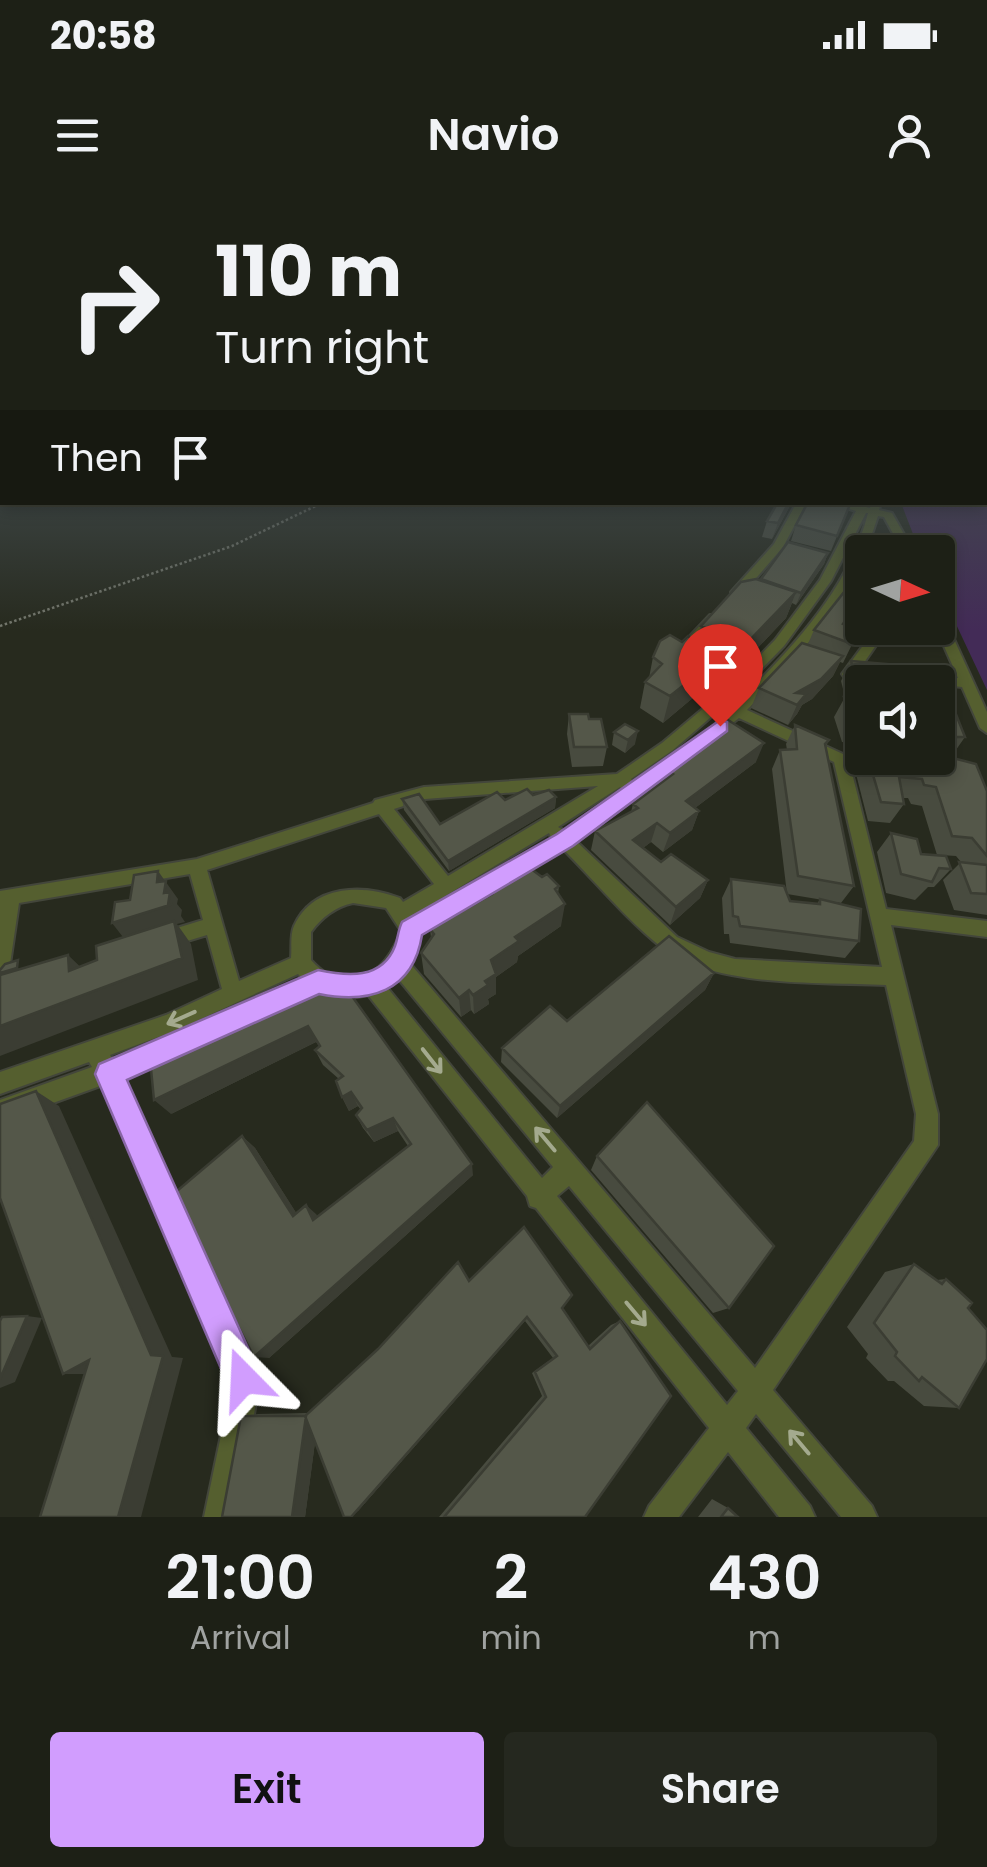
<!DOCTYPE html>
<style>
:root{--surface:#1d2016;--page:#25281f;--text:#f1f3f6;--muted:#a0a3a1;--line:#3b3e35;--accent:#d19dfe}
body{margin:0;font-family:Poppins,sans-serif;background:var(--page);color:var(--text);height:100vh;display:flex;flex-direction:column;font-size:38px;white-space:nowrap}
*{box-sizing:border-box;margin:0}
p{font-size:32px;color:var(--muted)}
.icon{flex:none;width:55px;height:55px;fill:none;stroke:currentColor;stroke-width:2;stroke-linecap:round;stroke-linejoin:round}
.map{position:relative;height:1317px;overflow:hidden}
.details{display:flex;flex-direction:column;background:var(--surface);flex:1}
.details>*{flex:none}
.top-card{position:absolute;left:0px;top:0px;width:988px;height:305px;box-shadow:0 5px 15px #0003,0 0 0 2px var(--line);background:#1d2016;color:var(--text);overflow:hidden}
.needle{width:65px;rotate:94deg}
.buttons{position:absolute;left:845px;top:335px;display:grid;gap:20px}
.buttons a{display:grid;place-items:center;width:110px;height:110px;border-radius:10px;background:var(--surface);box-shadow:0 5px 15px #0003,0 0 0 2px var(--line);font-size:50px}
.pin{position:absolute;display:grid;place-items:center;width:85px;height:85px;color:#fff;margin:-102px -42px;border-radius:50% 50% 50% 0;rotate:-45deg;box-shadow:0 0 10px #0007}
.pin .icon{rotate:45deg}
.me{position:absolute;width:110px;margin:-55px;rotate:339deg;stroke-linejoin:round;filter:drop-shadow(0 0 8px #0008)}
.turn{display:flex;align-items:center;gap:35px;height:210px;padding:0 50px;font-size:45px}
.turn .icon{width:130px;height:130px;stroke-width:2.5}
.turn b{display:block;font-size:70px;line-height:85px}
.then{display:flex;align-items:center;height:95px;padding:0 50px;background:#0003;gap:20px;font-size:38px}
.eta{display:flex;justify-content:space-evenly;align-items:center;height:170px;text-align:center}
.eta b{font-size:60px;font-weight:600;line-height:70px}
.action{display:flex;gap:20px;margin-top:auto;padding:20px 50px}
.action a{flex:1;height:115px;border-radius:10px;background:var(--accent);color:#111;font-size:40px;font-weight:600;line-height:115px;text-align:center}
.action a+a{background:var(--page);color:var(--text)}
.status{display:flex;justify-content:space-between;align-items:center;height:70px;padding:0 50px;background:var(--surface);direction:ltr}
.status svg{height:28px;fill:currentColor}
header{display:flex;justify-content:space-between;align-items:center;height:130px;padding:0 50px;background:var(--surface);font-size:45px;font-weight:600}
.map>svg:first-child{display:block}
.green{fill:#432b57}
.lines{fill:none;stroke-linecap:round;stroke-linejoin:round}
.minor-casing{stroke:#43463b;stroke-width:4}
.highway-casing{stroke:#43463b;stroke-width:5}
.path{stroke:#74776c;stroke-width:2.5;stroke-dasharray:2.5 2.5;stroke-linecap:butt}
.minor{fill:#555f2f;fill-rule:evenodd}
.highway{fill:#93a814;fill-rule:evenodd}
.wall{fill:#484b3f}
.shaded-wall{fill:#3b3d33}
.building{fill:#545749;stroke:#3b3d33;stroke-width:2.5}
.oneway{stroke:#a4aa8e}
.route{fill:#d19dfe;stroke:#8866a5;stroke-width:2.5}
</style>
<div class="status"><b>20:58</b><svg viewBox="0 0 49 12"><path d="M0 12V9h3v3zM5 12V6h3v6zM10 12V3h3v9zM15 12V0h3v12zM26 1h20v11H26zM47 4h2v5h-2z"/></svg></div>
<header><svg class="icon" aria-label="menu" viewBox="0 0 24 24"><path d="M4 6h16M4 12h16M4 18h16"/></svg>Navio<svg class="icon" aria-label="person" viewBox="0 0 24 24"><circle cx="12" cy="8" r="4"/><path d="M4 21q1-7 8-7t8 7"/></svg></header>
<div class="map">
<svg width="987" height="1317" viewBox="0 0 987 1317">
<rect width="100%" height="100%" fill="#272a1e"/>
<path class="green" d="M985,246H987V490L938,386V352H920L901,303L985,302Z"/>
<g class="lines">
<g class="minor-casing">
<path id="minor" d="M797,302H807L783,347L739,398H731V392L774,344Z
M827,302H847L870,308L871,302H881L879,310L892,313L914,352H903L884,317L878,316L866,352H862C862,391 775,481 747,510L843,554L892,559L895,563L887,568L850,565L886,709L987,721V737L891,725L938,914V945L773,1190L872,1306L877,1317H841L756,1214L746,1228L810,1306L815,1317H779L728,1252L679,1317H644L649,1306L709,1228L536,1008L530,1006L527,996L368,795C340,802 317,796 298,774L177,830L110,855L113,860L169,840L177,843L180,850L177,857L122,877L254,1163L257,1197L236,1317H204L229,1197L226,1164L103,885L0,922V900L92,867L89,862L0,894V872L166,815L222,789L207,735L161,749L154,747L151,741L154,735L203,720L190,674L19,703L10,764L7,770L0,773V691L197,659L373,603L375,600L424,587L617,574L662,543L730,486L673,454L710,415L720,418L688,453L738,478L775,440L820,380L856,311ZM866,313H868C851,382 802,437 754,486L748,483L784,446L831,381ZM741,491L746,494L705,534L712,539L739,518L834,562L882,767L735,759L709,752L677,737L576,641L685,563L688,559L685,555H675L634,583L631,579L673,550ZM598,586L448,676L394,609L425,599ZM620,587L622,591L565,631L558,627ZM379,614L434,684L403,702L400,698C363,684 313,684 294,726C290,735 292,748 291,758L239,781L207,670ZM549,633L552,639L414,719L412,716ZM563,649C595,681 626,719 661,747C713,788 822,782 886,785L916,914L914,941L755,1168L408,761L419,735ZM353,703L386,708L401,731C386,775 347,800 311,760V732C322,717 335,707 353,703ZM396,776L553,967L542,978L386,786ZM569,986L738,1191L727,1205L557,996Z
M938,413L944,417L987,512V533L980,528L962,487L918,482L916,480L923,476L958,478L936,428Z
M876,428H888L854,477H844L842,474Z"/>
</g>
<g class="highway-casing">
<path id="highway" d="M0,246H2V251H0Z"/>
</g>
<path class="path" d="M0,426L232,346L324,302"/>
<use href="#minor" class="minor"/>
<use href="#highway" class="highway"/>
</g>
<path class="wall" d="M778,302H792L772,339L762,337L767,321Z
M851,302L831,351L791,341L796,325Z
M828,353L824,364L796,405L792,403L786,418L735,472L719,464L713,481L663,523L640,508L645,482L649,478L653,457L682,442L697,441L701,426L761,380Z
M862,379V424L850,420L847,425L859,430L843,463L840,462L833,476L812,499L802,505L797,514L788,525L751,508L759,488L808,444L814,430Z
M851,461L922,467L938,469L965,537L951,557H938V482H862V544L842,542L834,517L845,497L841,481Z
M569,514L589,519L607,547L603,566L572,567L567,534Z
M795,525L829,540L826,546L854,686L841,703L787,694L772,569L780,550H787L786,544Z
M614,532L635,544L625,553L612,545Z
M949,557L987,591V715L954,710L943,680L961,662L956,656L940,655L951,669L934,687H928L915,700L886,693L877,652L891,633L921,654L937,655L922,606L911,604L908,598H903L904,604L890,623L868,621L856,574L866,558H894L895,561H946Z
M756,562L695,608L699,611L692,630L663,652L651,642L643,648L661,662L708,680L700,698L670,725L591,650L595,631L631,612L633,604L660,584L664,567Z
M533,595L556,597L555,608L449,671L404,610L402,599L440,624Z
M542,677L559,686L558,694L561,726L518,756L517,762L496,777V794L488,799L489,804L474,814L471,810L461,817L424,774L421,753L431,738L430,729L489,696V690Z
M731,679L790,701L817,704L820,699L859,741L845,758L730,743L729,734H724L722,698Z
M714,773L705,790L557,918L501,862L502,848L567,821Z
M305,780L473,975L269,1158L242,936L255,948L296,1013L316,1014L317,1017L408,946L398,931L374,942L363,928L356,915L361,910L358,906L349,911L342,897L339,879L323,865L315,850L319,846L316,842L171,914Z
M597,956L729,1108L713,1113L591,970Z
M914,1064L937,1080L946,1079L968,1108L959,1208L924,1206L894,1181H888L866,1158L868,1154L847,1127L885,1072Z
M469,1081L562,1108L588,1146L611,1125L620,1121L585,1317H439L542,1196L532,1173L553,1158L525,1121L358,1311L315,1242L305,1317H222L241,1216L258,1214L308,1213Z
M712,1299L728,1308L738,1317H698Z"/>
<path class="shaded-wall" d="M789,302H792L772,339L778,323Z
M828,353L824,364L796,405L801,393Z
M796,392L786,418L735,472L744,446Z
M859,401L850,420L838,438L843,424Z
M722,455L713,481L663,523L670,496Z
M843,456L833,476L812,499L802,505L797,514L788,525L797,505L796,493Z
M638,531L635,544L625,553L628,540Z
M764,543L756,562L679,620L686,601Z
M556,597L555,608L449,671L448,661Z
M699,611L692,630L663,652L670,633Z
M657,623L651,642L628,659L633,640Z
M158,671L178,699L177,704L182,710L181,716L185,722L177,724L191,744L198,780L0,856V826L69,771L68,755L91,777L126,741L112,723L157,682Z
M708,680L700,698L670,725L676,707Z
M565,704L561,726L518,756L517,762L496,777V794L488,799L489,804L474,814L473,795L485,781L491,760L515,737Z
M714,773L705,790L557,918L560,906Z
M469,790L471,810L461,817L459,798Z
M308,826L316,842L171,914L154,900Z
M36,891L59,906L172,1157L151,1155Z
M351,892L358,906L349,911L342,897Z
M393,918L398,931L374,942L367,930Z
M242,936L255,948L304,1025L293,1016Z
M472,964L473,975L269,1158L254,1157Z
M306,1005L316,1014L323,1029L313,1020Z
M27,1116L42,1118L15,1182L0,1188V1179Z
M527,1117L358,1311L351,1317Z
M163,1156L183,1158L141,1317H118Z
M89,1160V1174H63Z
M319,1213L305,1317H292L306,1216Z"/>
<path class="building" d="M778,302H789L778,323L767,321Z
M808,302H851L837,336L796,325Z
M788,342L828,353L801,393L761,379Z
M856,377L862,379V402L859,401L843,424L859,430L852,444L814,430Z
M756,379L796,392L744,446L701,426L741,382Z
M670,435L682,442L688,436L722,455L670,496L645,482L662,464L653,457L660,441Z
M802,443L843,456L821,479L796,493L806,494L797,505L759,488Z
M851,461L922,467L938,469L965,537H944L938,532V482H862V523L853,522L844,497H860Z
M569,514H588L589,519H601L607,547H574Z
M728,520L764,543L686,601L699,611L670,633L657,623L633,640L661,662L671,654L708,680L676,707L595,631L638,608L633,604L673,574L664,567Z
M625,524L638,531L628,540L614,532Z
M795,525L829,540L825,544L854,686L798,676L780,550L797,549Z
M949,557L976,564L987,591V656L972,638L952,636L936,587L924,585L922,579L899,577L904,604L881,602L868,558H894L895,561H950Z
M527,589L533,595L549,590L556,597L448,661L402,599L419,594L440,624L497,592L505,600Z
M891,633L917,639L921,654L946,656L951,669L939,668L932,682L901,674Z
M959,662L987,665V694L971,693Z
M527,666L542,677L547,674L559,686L555,689L565,704L515,737L519,741L491,760L496,774L485,781L488,785L473,795L469,790L459,798L421,753L434,734L430,729L492,694L489,690Z
M158,671L157,682L166,681L164,693L170,692L168,705L173,704L112,723L115,702L130,700L134,675Z
M731,679L784,686L790,701L820,704V699L861,709L859,741L740,726L738,717L733,716Z
M174,721L182,758L0,826V775L68,755L69,771L97,760L96,746Z
M669,736L714,773L560,906L502,848L550,806L567,821Z
M18,760L17,768L0,773V770L5,764Z
M305,780L344,785L472,964L254,1157L171,996L242,936L293,1016L306,1005L313,1020L411,944L393,918L367,930L356,915L362,908L351,892L342,897L336,881L343,876L315,850L320,846L308,826L154,900L149,848Z
M36,891L151,1155L163,1156L118,1317H40L89,1160L63,1174L0,998V904Z
M647,902L774,1046L729,1108L597,956Z
M524,1027L572,1095L562,1108L590,1149L620,1121L671,1196L585,1317H444L546,1197L535,1172L557,1156L527,1117L351,1317H344L305,1216L378,1149L458,1062L469,1081Z
M914,1064L942,1084L946,1079L972,1103L968,1108L987,1130V1159L959,1208L922,1177L919,1181L895,1156L897,1152L874,1123Z
M27,1116L0,1179V1121L2,1117Z
M241,1216H306L292,1317H222Z
M728,1308L738,1317H721Z"/>
<defs><path id="oneway-shaft" d="M-6 0H5M1.5-3L5.5 0L1.5 3" fill="none" stroke-width="1.6" stroke-linecap="round" stroke-linejoin="round" transform="scale(2.5)"/></defs>
<g class="oneway">
<use href="#oneway-shaft" transform="translate(181 818) rotate(156)"/>
<use href="#oneway-shaft" transform="translate(432 861) rotate(52)"/>
<use href="#oneway-shaft" transform="translate(545 939) rotate(-130)"/>
<use href="#oneway-shaft" transform="translate(636 1114) rotate(50)"/>
<use href="#oneway-shaft" transform="translate(799 1242) rotate(-130)"/>
</g>
<linearGradient id="sky" x2="0" y2="1"><stop stop-color="#151710"/><stop offset="0.57" stop-color="#414a4c"/><stop offset="1" stop-color="#414a4c" stop-opacity="0"/></linearGradient>
<rect width="987" height="431" fill="url(#sky)"/>
<path class="route" d="M720,520L727,522V531L573,646L422,735C413,792 369,804 319,794L127,880L262,1179L257,1192L244,1198L231,1192L95,874L99,864L318,770C347,776 382,780 395,746C398,738 398,730 402,722L557,634Z"/>
</svg>
<div class="buttons">
<a><svg class="needle" viewBox="-14 -14 28 28"><path d="M0-13l5 13h-10z" fill="#e53935"/><path d="M0 13l5-13h-10z" fill="#a0a3a1"/></svg></a>
<a><svg class="icon" aria-label="sound" viewBox="0 0 24 24"><path d="M4 9h4l5-4v14l-5-4H4zM17 9q2 3 0 6"/></svg></a>
</div>
<div class="pin" style="left:720px;top:526px;background:#d93025"><svg class="icon" aria-label="arrive" viewBox="0 0 24 24"><path d="M6 21V4h12l-3 4 3 4H6"/></svg></div>
<svg class="me" style="left:244px;top:1179px" viewBox="-20 -20 40 40"><path d="M0-17L14 15 0 8-14 15z" fill="#d19dfe" stroke="#fff" stroke-width="4"/></svg>
<div class="top-card">
<div class="turn"><svg class="icon" aria-label="right" viewBox="0 0 24 24"><path d="M7 20v-9h11M14 6l5 5-5 5"/></svg><div><b>110 m</b>Turn right</div></div>
<div class="then">Then<svg class="icon" aria-label="arrive" viewBox="0 0 24 24"><path d="M6 21V4h12l-3 4 3 4H6"/></svg></div>
</div>
</div>
<section class="details">
<div class="eta">
<div><b>21:00</b><p>Arrival</p></div>
<div><b>2</b><p>min</p></div>
<div><b>430</b><p>m</p></div>
</div>
<div class="action"><a>Exit</a><a>Share</a></div>
</section>
